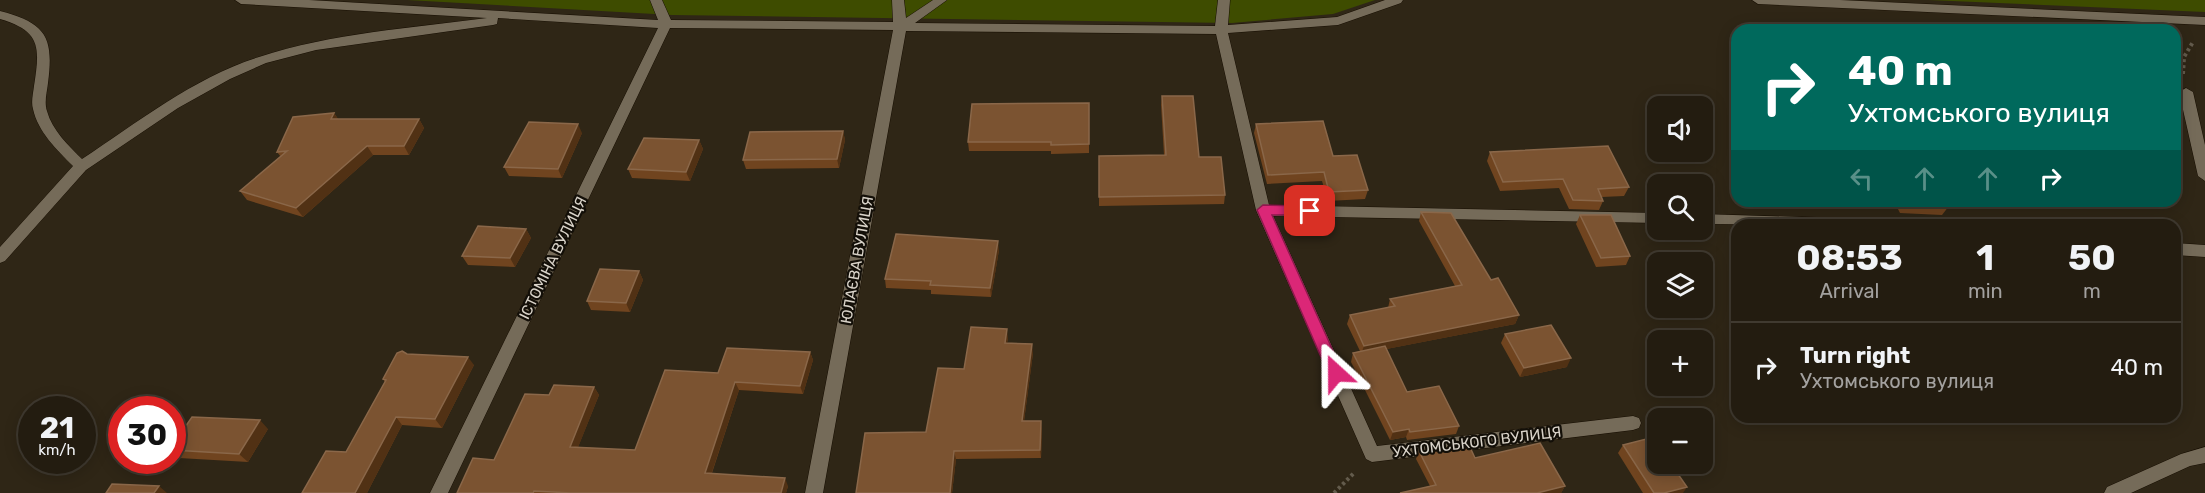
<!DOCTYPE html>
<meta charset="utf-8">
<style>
:root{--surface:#231c10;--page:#2f291e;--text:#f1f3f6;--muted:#a3a19f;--line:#403a30}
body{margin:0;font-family:Rubik,sans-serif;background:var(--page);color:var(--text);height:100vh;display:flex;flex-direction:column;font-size:22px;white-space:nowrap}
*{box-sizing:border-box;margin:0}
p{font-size:20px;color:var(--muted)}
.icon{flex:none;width:33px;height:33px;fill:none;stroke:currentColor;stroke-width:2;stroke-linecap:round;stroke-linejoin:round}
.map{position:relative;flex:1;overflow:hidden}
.panel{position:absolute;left:1731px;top:219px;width:450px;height:204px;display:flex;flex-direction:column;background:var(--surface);border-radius:18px;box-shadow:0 3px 15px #0003,0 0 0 2px var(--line)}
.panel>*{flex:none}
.hud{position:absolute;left:1731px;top:24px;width:450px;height:183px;border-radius:18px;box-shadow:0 3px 15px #0003,0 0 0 2px var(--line);background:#00695c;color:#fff;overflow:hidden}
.controls{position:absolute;left:1647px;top:96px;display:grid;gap:12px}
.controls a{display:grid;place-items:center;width:66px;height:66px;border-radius:12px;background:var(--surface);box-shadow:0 3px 15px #0003,0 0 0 2px var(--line);font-size:30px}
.speed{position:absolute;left:18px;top:396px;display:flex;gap:12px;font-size:30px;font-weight:700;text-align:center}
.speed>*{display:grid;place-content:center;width:78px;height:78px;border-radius:50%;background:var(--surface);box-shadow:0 3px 15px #0003,0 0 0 2px var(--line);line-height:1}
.speed small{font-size:15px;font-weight:400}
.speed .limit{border:9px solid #d22;background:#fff;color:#111}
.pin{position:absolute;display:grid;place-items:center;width:51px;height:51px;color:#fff;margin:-26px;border-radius:12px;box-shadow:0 3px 9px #0006}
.me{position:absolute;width:66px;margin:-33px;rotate:336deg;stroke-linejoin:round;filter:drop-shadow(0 0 4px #0008)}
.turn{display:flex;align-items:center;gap:21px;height:126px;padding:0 18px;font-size:27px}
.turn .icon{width:78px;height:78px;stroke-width:2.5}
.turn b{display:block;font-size:42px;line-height:51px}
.lanes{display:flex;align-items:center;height:57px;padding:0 18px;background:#0003;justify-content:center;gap:30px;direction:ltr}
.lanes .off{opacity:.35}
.eta{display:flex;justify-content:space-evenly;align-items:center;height:102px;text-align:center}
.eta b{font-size:36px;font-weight:700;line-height:42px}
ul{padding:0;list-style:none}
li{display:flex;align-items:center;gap:18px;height:90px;padding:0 18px;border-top:2px solid var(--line)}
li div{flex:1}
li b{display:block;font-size:22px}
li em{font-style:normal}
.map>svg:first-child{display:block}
.green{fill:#3e4c00}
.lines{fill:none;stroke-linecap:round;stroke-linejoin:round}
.street-casing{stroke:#170e02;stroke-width:1}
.path{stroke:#635b4c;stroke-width:4;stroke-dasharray:3 3;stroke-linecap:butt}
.street{fill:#756b59;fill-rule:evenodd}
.wall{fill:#70441f}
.shaded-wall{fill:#513114}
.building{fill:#7b5331;stroke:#8a6749;stroke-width:1.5}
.route{fill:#db2777;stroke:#8e194d;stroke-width:1.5}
.labels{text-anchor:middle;stroke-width:4.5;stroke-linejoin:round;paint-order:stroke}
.street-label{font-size:15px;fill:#d9d3c9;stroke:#130f08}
</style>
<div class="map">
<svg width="2205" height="493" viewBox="0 0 2205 493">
<rect width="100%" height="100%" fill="#2f2616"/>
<path class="green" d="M407,0H1375L1333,14L1232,23L672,15Z
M1928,0H2205V12Z"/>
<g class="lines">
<g class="street-casing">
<path id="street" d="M235,0H309L658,20L650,0H662L671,20L893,22L892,0H904L906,18L933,0H947L915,23L1215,26L1218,0H1230L1228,25L1337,17L1385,0H1403L1401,3L1338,25L1228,33L1269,205L1658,213V223L1273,216L1377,446L1633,416L1639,418L1641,423L1639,428L1633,430L1372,462L1366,459L1256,210L1216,34L906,31L823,493H805L893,30L670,28L448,493H430L658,28L498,18L497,24L493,25L316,50L266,63L230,79L178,108L86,170L5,261L0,263V247L73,166C57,150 38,132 33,109C31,102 33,94 34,86C40,47 41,31 0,19V11C46,23 54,37 48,83C47,92 44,102 47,111C52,130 68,145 82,159C138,122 195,77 259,57C332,33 412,28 487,18L241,4Z
M1752,0H1840L2205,17V25L1758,4Z
M2186,88L2193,92L2205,145V181L2198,176L2179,92Z
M1702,214L1897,220L1902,221L1904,225L1702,224Z
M2175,243L2205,245V257L2175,255Z
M2205,447V463L2190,466L2131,493H2104L2107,487L2181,454Z"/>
</g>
<path class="path" d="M2183,74L2184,57L2193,42
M1334,493L1355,472"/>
<use href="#street" class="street"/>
</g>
<path class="wall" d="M1162,96L1199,157L1225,195L1224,204L1099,206V156L1164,155L1161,105Z
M1089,103V153L1051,154V151H969L968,142Z
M334,113L338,119H419L424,128L409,155H373L303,217L247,200L240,191L281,157L277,152Z
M1256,124L1333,156L1368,190L1365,199L1328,201L1322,181L1267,184L1254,133Z
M843,131L845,140L839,168L746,169L743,160Z
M582,133L562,178L509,176L504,167Z
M699,140L703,149L690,181L632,178L628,169Z
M1490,152L1629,187L1624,196L1602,197L1603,201L1599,210L1569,209L1559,188L1500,191L1487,161Z
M1894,201H1947L1949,206L1942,215L1900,213Z
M1421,212L1491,280L1519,315L1515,324L1386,349L1407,392L1459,426L1456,434L1407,440L1406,437L1390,440L1351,362L1353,353L1360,351L1347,324L1350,315L1388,308L1390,299L1455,286L1419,221Z
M1580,215L1630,256L1626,265L1596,267L1576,224Z
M526,229L531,238L515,267L468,265L462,256Z
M999,250L991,297L931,294V290L886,288L885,279Z
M639,271L643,280L630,312L591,310L587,301Z
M1505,334L1567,367L1520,377L1501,343Z
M1008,338L1007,343L1033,353L1024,421L1042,429L1041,458L956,459L952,493H856L926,432L964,369Z
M810,352L813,360L803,394L739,390L712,473L788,486L786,493H457L494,460L549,395L594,387L599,395L578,447L635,450L718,373Z
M407,354L474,365L442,428L402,425L367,493H302L346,452L385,382L383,379Z
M268,429L248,462L179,458L172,451V446Z
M1623,445L1683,493H1643L1618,453Z
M1419,451L1475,458L1565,486L1561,493H1400L1430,486L1416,459Z"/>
<path class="shaded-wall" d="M334,113L340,122L331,119Z
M419,119L424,128L409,155L404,146Z
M578,124L582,133L562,178L558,169Z
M843,131L845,140L839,168L837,159Z
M699,140L703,149L690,181L686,172Z
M367,146L373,155L303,217L296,208Z
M526,229L531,238L515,267L510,258Z
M998,241L999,250L991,297L990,288Z
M639,271L643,280L630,312L626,303Z
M1519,315L1515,324L1361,354L1364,346Z
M1007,329L1008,338L1005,352V343Z
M1032,344L1033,353L1023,429L1022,421Z
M810,352L813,360L803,394L800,386Z
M468,357L474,365L442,428L435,419Z
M1571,358L1567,367L1520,377L1524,368Z
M735,382L739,390L709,481L705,473Z
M594,387L599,395L575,455L570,447Z
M396,417L402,425L367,493H355Z
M260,420L268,429L248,462L239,454Z
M1041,421L1042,429L1041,458L1040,450Z
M1409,429L1406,437L1390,440L1393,432Z
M954,451L956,459L952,493H950Z
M785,478L788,486L786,493H781Z
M159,486L167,493H154Z
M1565,486L1561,493H1537Z
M1687,487L1683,493H1664Z"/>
<path class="building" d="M1162,96H1193L1199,157H1221L1225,195L1099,197V156L1166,155Z
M1089,103V144L1051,145V142H968L972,104Z
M334,113L331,119H419L404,146H367L296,208L240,191L287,151L277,152L293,117Z
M1323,121L1333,156L1357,155L1368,190L1329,192L1324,172L1268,175L1256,124Z
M529,122L578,124L558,169L504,167Z
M843,131L837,159L743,160L750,132Z
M2175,131L2179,140L2175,139Z
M644,138L699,140L686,172L628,169Z
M1608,146L1629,187L1598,189L1603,201L1573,200L1563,179L1503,182L1490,152Z
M1905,201H1947L1949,206L1906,204Z
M1421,212L1451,213L1491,280L1498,278L1519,315L1364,346L1350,315L1395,306L1390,299L1462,285Z
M1580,215H1611L1630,256L1601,258Z
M478,226L526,229L510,258L462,256Z
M896,234L998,241L990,288L930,285L931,281L885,279Z
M600,269L639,271L626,303L587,301Z
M1551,325L1571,358L1524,368L1505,334Z
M971,327L1007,329L1005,343L1032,344L1022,421H1041L1040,450L954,451L950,493H856L865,433L926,432L938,368L964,369Z
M1385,346L1407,392L1439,386L1459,426L1410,432L1409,429L1393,432L1353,353Z
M727,348L810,352L800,386L735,382L705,473L785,478L781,493H571L534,491L533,493H457L473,458L494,460L525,394L549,395L554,385L594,387L570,447L635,450L665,370L718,373Z
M402,351L407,354L468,357L435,419L396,417L355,493H302L326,451L346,452L386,380L383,379L397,353Z
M192,417L260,420L239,454L172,450V446Z
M1654,437L1658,443V464H1671L1687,487L1664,493H1654L1623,445Z
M1540,443L1565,486L1537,493H1400L1436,485L1419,451L1469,445L1475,458Z
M112,484L159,486L154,493H106Z"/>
<path class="route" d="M1263,205L1310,206L1316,211L1310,215H1272L1343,373L1341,377H1331L1328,373L1257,210Z"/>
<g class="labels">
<g class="street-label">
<text transform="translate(553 258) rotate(-64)" y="5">ІСТОМІНА ВУЛИЦЯ</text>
<text transform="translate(857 260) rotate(-80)" y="5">ЮЛАЄВА ВУЛИЦЯ</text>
<text transform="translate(1477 442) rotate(-7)" y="5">УХТОМСЬКОГО ВУЛИЦЯ</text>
</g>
</g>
</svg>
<div class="controls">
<a><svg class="icon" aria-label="sound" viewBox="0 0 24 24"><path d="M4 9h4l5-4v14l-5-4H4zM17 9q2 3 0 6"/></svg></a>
<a><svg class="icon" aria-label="search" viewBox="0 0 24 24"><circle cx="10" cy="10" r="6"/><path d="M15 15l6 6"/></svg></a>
<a><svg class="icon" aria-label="layers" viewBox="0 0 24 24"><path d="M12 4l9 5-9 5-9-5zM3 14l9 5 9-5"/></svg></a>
<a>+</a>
<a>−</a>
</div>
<div class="speed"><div>21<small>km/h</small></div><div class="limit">30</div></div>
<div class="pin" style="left:1310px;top:211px;background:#d93025"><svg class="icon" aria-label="arrive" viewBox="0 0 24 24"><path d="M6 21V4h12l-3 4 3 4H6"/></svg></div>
<svg class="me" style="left:1336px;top:373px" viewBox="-20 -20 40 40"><path d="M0-17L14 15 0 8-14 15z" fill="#db2777" stroke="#fff" stroke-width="4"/></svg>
<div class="hud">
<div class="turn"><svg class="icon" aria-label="right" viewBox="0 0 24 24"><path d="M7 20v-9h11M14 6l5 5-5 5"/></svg><div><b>40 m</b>Ухтомського вулиця</div></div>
<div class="lanes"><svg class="icon off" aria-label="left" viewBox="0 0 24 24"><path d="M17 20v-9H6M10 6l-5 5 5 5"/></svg><svg class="icon off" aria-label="ahead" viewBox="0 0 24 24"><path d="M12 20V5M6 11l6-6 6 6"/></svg><svg class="icon off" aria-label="ahead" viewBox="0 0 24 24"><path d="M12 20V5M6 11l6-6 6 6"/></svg><svg class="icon" aria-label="right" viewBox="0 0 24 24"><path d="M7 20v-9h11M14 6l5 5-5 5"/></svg></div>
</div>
<section class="panel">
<div class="eta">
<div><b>08:53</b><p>Arrival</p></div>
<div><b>1</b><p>min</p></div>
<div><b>50</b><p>m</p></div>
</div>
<ul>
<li><svg class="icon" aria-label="right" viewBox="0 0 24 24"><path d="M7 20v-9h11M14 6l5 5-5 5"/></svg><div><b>Turn right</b><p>Ухтомського вулиця</p></div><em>40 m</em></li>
</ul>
</section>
</div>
